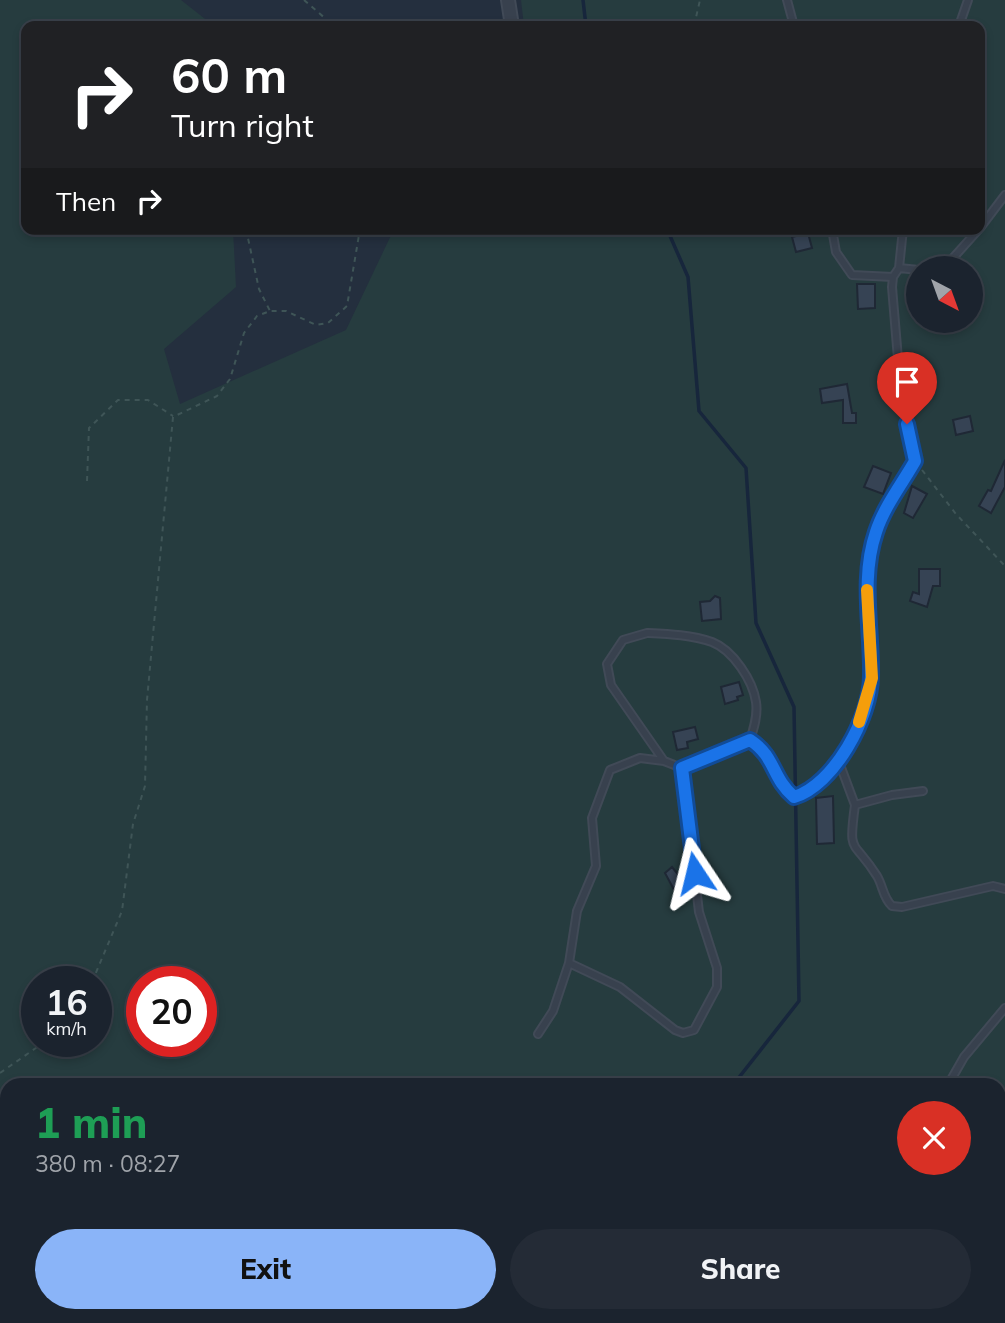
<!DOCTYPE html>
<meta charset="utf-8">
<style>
:root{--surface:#1b232e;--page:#242b36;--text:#f1f3f6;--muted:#a0a4aa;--line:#39404a;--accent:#8ab4f8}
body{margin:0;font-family:Mulish,sans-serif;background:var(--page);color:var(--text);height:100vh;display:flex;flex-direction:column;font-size:26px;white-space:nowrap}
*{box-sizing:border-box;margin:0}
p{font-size:23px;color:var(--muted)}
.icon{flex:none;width:38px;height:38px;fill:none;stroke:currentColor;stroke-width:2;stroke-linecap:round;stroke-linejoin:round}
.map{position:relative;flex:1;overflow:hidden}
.drawer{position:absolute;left:0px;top:1078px;width:1006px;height:245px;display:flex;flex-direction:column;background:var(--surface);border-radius:21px 21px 0 0;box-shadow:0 4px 10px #0003,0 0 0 2px var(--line)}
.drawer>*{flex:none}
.guide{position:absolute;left:21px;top:21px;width:964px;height:214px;border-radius:14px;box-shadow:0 4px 10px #0003,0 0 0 2px var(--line);background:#202124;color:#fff;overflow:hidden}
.needle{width:46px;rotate:139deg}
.tools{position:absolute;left:906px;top:256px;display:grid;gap:14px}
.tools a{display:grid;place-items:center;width:77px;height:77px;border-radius:50%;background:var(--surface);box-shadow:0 4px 10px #0003,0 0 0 2px var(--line);font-size:35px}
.speed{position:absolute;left:21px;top:966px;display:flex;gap:14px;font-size:35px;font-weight:700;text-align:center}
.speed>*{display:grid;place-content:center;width:91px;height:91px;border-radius:50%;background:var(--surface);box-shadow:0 4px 10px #0003,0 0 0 2px var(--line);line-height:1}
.speed small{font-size:18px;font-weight:400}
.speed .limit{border:10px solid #d22;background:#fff;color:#111}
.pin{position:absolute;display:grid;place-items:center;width:60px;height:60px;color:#fff;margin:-72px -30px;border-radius:50% 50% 50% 0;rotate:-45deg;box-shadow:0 0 7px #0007}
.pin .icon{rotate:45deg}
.me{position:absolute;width:77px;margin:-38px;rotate:350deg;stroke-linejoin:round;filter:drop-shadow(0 0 5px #0008)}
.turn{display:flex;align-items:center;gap:24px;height:147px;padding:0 35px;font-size:32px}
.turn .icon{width:91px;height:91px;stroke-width:2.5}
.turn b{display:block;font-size:49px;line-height:60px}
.then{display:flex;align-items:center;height:66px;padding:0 35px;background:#0003;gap:14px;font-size:26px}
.round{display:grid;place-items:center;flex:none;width:74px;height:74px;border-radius:37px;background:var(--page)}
.summary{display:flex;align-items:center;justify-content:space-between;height:119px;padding:0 35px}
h1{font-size:42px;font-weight:800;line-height:52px;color:#1e9e55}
.action{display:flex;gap:14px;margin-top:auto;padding:14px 35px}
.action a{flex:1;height:80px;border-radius:42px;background:var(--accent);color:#111;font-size:28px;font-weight:800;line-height:80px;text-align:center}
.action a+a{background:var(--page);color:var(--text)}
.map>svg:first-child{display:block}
.green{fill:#263c3f;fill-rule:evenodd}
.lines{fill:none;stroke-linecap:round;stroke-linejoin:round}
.stream{stroke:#17263c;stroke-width:3.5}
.building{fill:#364354;stroke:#1f2835;stroke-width:2}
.service-casing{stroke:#414a57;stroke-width:10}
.minor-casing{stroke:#414a57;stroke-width:16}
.path{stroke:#3f5557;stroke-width:2;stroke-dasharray:5 5;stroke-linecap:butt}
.service{stroke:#38414e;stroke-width:6}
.minor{stroke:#38414e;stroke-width:12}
.route-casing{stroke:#114b97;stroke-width:18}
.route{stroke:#1a73e8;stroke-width:12}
.slow{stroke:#f59e0b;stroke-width:12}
</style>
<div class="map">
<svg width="1005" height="1323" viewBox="0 0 1005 1323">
<rect width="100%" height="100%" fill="#242f3e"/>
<path class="green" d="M0,0H181L214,26H26V229H233L236,287L164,349L180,404L346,330L394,229H980V26H524L521,0H1005V1323H104L102,1316H999V1085H7V1275L0,1278ZM919,268H971V320H919ZM37,982H96V1041H37ZM142,982H201V1041H142Z"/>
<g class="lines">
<path class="stream" d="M583,0L586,26
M667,229L688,277L699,411L746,468L756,623L794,707L799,1001L733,1085
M576,1323L579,1316"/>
</g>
<path class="building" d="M808,233L812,248L796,252L792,237Z
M857,284H875V308L858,309Z
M847,384L852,413H856V423H843V400L822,403L820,389Z
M970,416L973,431L956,435L953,420Z
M1005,460V487L991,513L979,506L988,490L991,491Z
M873,466L891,473L883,494L864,487Z
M912,486L927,494L913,518L904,513Z
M919,569H940V586H933L927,607L910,601L913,592L919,594Z
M715,596L720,598L721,619L702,621L700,602L710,601Z
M739,682L743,695L737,697L738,700L725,704L721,687Z
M695,727L698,739L687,742L688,748L677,750L673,732Z
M833,796L834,843L817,844L816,798Z
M672,867L681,878L688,896L679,899L665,873Z"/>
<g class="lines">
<g class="service-casing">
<path id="service" d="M787,0L794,26
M959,26L968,0
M980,228L1005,195
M832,229L836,252L852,275L893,277
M899,268L919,270
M944,268L979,229
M647,633C668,634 692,635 712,642C733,650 753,681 756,702C758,715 754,728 750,740L682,768L664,761L611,685L607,664L623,640Z
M750,740C776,757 771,777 794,797L808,793L839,762L862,718L871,678L867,597L876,532L915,461L898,359L892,287L893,277L899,268L903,229
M839,762L855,805L892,795L923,791
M855,805C848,856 853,838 877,876C883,886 883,898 892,906L902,907L993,886L1005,889
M569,963L620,987L675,1030L683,1033L694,1030L717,987V968L699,912L682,768
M538,1034L553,1011L569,963L577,911L596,866L592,818L610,770L640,758L664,761
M948,1085L964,1057L1005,1008
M999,1203L1005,1201"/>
</g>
<g class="minor-casing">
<path id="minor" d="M508,0L512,26"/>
</g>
<path class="path" d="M304,0L334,26
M694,26L700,0
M246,229L259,289L270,311
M922,470L956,514L1005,566
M87,481L89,428L118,400H148L173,416
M92,982L122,911L133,824L145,786L147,700L173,417L217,396L230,379L244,333L257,316L270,311H286L316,325L328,323L347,306L360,229
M0,1073L46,1041
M237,1323L241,1316"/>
<use href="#service" class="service"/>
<use href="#minor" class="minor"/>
</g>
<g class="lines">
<g class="route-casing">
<path id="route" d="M695,873L682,768L750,740C776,757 771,777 794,797C834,785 871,717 871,676C872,628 860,579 876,532C884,507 902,484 915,461L907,424"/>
</g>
<use href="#route" class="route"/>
<path class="slow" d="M859,722L872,678L867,590"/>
</g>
</svg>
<div class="tools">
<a><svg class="needle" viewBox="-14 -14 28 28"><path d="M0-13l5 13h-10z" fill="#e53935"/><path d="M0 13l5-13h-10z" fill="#a0a4aa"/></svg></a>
</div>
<div class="speed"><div>16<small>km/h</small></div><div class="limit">20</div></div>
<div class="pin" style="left:907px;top:424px;background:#d93025"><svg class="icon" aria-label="arrive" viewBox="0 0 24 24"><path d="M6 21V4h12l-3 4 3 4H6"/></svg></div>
<svg class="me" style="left:695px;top:873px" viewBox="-20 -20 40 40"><path d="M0-17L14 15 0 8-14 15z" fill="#1a73e8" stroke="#fff" stroke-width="4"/></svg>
<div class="guide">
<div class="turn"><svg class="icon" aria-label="right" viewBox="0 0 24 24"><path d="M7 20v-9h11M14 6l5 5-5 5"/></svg><div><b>60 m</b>Turn right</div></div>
<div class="then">Then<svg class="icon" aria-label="right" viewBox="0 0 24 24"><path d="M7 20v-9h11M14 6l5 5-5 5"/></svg></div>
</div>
<section class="drawer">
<div class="summary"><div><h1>1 min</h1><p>380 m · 08:27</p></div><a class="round" style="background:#d93025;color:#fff"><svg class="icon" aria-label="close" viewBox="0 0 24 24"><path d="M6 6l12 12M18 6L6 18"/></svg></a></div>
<div class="action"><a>Exit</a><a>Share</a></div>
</section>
</div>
